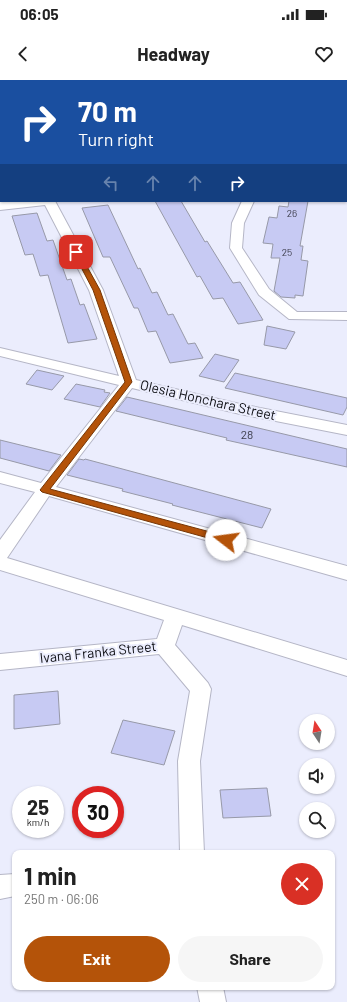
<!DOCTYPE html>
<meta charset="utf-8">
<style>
:root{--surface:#fff;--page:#f6f6f6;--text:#222;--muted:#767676;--accent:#b45309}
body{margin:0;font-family:Barlow,sans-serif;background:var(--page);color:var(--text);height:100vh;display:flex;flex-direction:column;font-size:15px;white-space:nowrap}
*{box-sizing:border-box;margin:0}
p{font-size:13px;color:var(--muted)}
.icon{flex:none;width:22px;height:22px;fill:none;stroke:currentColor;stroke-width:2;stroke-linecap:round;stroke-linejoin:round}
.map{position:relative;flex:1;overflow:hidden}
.drawer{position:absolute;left:12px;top:770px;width:323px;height:140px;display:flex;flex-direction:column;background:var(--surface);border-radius:8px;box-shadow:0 1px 3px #0004}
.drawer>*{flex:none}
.guide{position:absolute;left:0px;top:0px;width:347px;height:122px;box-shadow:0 1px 3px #0004;background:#1a4fa0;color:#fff;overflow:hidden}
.needle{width:26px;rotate:348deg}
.tools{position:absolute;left:299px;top:634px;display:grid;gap:8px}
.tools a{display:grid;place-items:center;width:36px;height:36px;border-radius:50%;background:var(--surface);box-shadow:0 1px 3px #0004;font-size:20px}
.speed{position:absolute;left:12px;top:706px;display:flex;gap:8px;font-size:20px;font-weight:700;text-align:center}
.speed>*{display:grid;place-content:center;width:52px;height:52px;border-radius:50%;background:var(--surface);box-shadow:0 1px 3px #0004;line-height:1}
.speed small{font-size:10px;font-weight:400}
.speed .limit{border:6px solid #d22;background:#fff;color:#111}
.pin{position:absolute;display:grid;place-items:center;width:34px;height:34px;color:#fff;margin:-17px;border-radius:8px;box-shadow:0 2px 6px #0006}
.me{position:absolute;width:44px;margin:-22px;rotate:285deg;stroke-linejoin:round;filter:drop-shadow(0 0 3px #0008)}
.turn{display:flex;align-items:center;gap:14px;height:84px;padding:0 12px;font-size:18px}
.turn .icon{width:52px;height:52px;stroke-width:2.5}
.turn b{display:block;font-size:28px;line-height:34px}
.lanes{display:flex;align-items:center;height:38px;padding:0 12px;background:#0003;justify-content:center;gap:20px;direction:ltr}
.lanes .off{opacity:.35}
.round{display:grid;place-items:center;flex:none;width:42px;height:42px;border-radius:21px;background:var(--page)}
.headline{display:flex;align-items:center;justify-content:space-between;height:68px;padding:0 12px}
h1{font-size:24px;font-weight:700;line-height:30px}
.action{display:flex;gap:8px;margin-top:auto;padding:8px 12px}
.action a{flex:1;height:46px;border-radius:24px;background:var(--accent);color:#fff;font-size:16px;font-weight:700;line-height:46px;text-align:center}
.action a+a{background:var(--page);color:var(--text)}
.status{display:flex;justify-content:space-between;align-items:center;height:28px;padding:0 20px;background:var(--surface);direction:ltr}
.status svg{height:11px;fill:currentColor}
header{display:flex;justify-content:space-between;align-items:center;height:52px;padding:0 12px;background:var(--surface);font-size:18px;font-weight:700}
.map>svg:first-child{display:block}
.building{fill:#c7caf3;stroke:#9799a8}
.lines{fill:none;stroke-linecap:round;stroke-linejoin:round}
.street-casing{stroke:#b5b6c6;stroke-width:2}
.street{fill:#fff;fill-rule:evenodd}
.route{fill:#b45309;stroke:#753606}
.labels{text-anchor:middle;stroke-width:4;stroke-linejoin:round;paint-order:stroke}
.far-number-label{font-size:10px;fill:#3c3d4b}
.number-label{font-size:12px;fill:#3c3d4b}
.street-label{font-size:14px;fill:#0d0e13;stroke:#ebedfd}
</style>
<div class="status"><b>06:05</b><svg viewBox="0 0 49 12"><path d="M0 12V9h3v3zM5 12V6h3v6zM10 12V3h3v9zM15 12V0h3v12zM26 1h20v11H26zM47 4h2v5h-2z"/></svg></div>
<header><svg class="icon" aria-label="back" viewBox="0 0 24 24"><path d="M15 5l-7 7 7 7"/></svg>Headway<svg class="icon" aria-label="heart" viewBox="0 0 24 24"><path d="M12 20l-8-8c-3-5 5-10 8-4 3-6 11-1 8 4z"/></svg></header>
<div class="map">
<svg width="347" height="922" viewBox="0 0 347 922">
<rect width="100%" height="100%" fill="#ebedfd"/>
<path class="building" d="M155,121H181L205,162L207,161L233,203L240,202L263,240L238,244L223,218L213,219L200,196L197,197Z
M289,121H308L300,166H303L301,180L308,181L303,216L295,215V218L281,217L274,211L280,178H271L273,164L263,163L269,137L277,138L279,126L288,127Z
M108,125L138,189L140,188L152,213L157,212L168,235L173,234L188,264L195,263L203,278L170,283L156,251L148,252L138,228H134L110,177H103L82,128Z
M37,133L47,161L53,160L67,200L71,199L80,225L84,224L97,259L68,263L48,195L40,196L33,174L25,175L12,136Z
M267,246L295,252L286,269L264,265Z
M215,274L239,280L224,302L199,296Z
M37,290L64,296L52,310L26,304Z
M235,293L347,318V327L343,335L225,308Z
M76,304L105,310L104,312L110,313L100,327L64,319Z
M127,317L347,369V387L226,360L227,358L116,331Z
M0,360L61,375L49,391L0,378Z
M79,379L84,380L85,379L115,387L271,429L262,448L172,425L173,424L122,411L123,409L67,395Z
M58,611L60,644L14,649V615Z
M123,640L175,651L164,685L111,673Z
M267,708L271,736L223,738L220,710Z"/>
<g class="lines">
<g class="street-casing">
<path id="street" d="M9,0H19L8,1Z
M124,0H134L123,1Z
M0,17H1L0,24Z
M346,25H347V31H346Z
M13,121H55L103,210L136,300L240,324L347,345V355L240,334L132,308L56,407L347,486V500L49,416L7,478L347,580V596L182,545L175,565L208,603L211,609L200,681L204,773H180L178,681L190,611L159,574L0,590V574L157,559L164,540L0,490V460L35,412L0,403V392L41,403L119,305L0,276V268L119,296L89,210L45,125L0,130V122Z
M242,121H254L244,143L242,168L269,209L297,232H347V240L289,239L259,215L230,168L232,143Z
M15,794V816L0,819V795Z
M197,907H223L226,922H200Z"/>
</g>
<use href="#street" class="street"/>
</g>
<path class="route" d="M74,170L79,172L100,210L132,302L50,409L229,457V462L226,463L42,412L40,410L125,302L93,210L73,172Z"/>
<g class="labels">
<g class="far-number-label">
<text x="292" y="137">26</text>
<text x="287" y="176">25</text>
</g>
<g class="number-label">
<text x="247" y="359">28</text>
</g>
<g class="street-label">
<text transform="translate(208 320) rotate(13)" y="5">Olesia Honchara Street</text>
<text transform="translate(98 572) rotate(-6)" y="5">Ivana Franka Street</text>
</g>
</g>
</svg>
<div class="tools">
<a><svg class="needle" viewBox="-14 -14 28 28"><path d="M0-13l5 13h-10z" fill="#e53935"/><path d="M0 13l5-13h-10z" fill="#767676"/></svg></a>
<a><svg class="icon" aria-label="sound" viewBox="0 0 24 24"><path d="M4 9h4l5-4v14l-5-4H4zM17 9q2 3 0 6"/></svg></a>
<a><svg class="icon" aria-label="search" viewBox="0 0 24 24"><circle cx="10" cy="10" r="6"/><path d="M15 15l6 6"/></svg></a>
</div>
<div class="speed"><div>25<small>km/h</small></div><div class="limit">30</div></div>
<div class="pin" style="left:76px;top:172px;background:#d93025"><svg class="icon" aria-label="arrive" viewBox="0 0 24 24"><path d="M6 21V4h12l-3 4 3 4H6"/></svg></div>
<svg class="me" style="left:226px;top:460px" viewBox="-20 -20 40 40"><circle r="19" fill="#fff"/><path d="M0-13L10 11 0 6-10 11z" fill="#b45309"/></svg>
<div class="guide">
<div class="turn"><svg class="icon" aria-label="right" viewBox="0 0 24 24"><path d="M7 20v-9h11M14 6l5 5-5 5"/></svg><div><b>70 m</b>Turn right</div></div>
<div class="lanes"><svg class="icon off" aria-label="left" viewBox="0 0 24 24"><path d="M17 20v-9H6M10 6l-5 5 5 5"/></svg><svg class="icon off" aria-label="ahead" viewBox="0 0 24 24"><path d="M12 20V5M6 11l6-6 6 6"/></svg><svg class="icon off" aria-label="ahead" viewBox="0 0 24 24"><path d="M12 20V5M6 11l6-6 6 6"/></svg><svg class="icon" aria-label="right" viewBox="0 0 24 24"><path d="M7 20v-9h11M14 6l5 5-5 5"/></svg></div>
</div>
<section class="drawer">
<div class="headline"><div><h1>1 min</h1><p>250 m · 06:06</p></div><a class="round" style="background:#d93025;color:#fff"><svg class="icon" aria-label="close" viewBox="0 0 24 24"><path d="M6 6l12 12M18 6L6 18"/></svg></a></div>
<div class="action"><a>Exit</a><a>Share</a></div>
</section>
</div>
